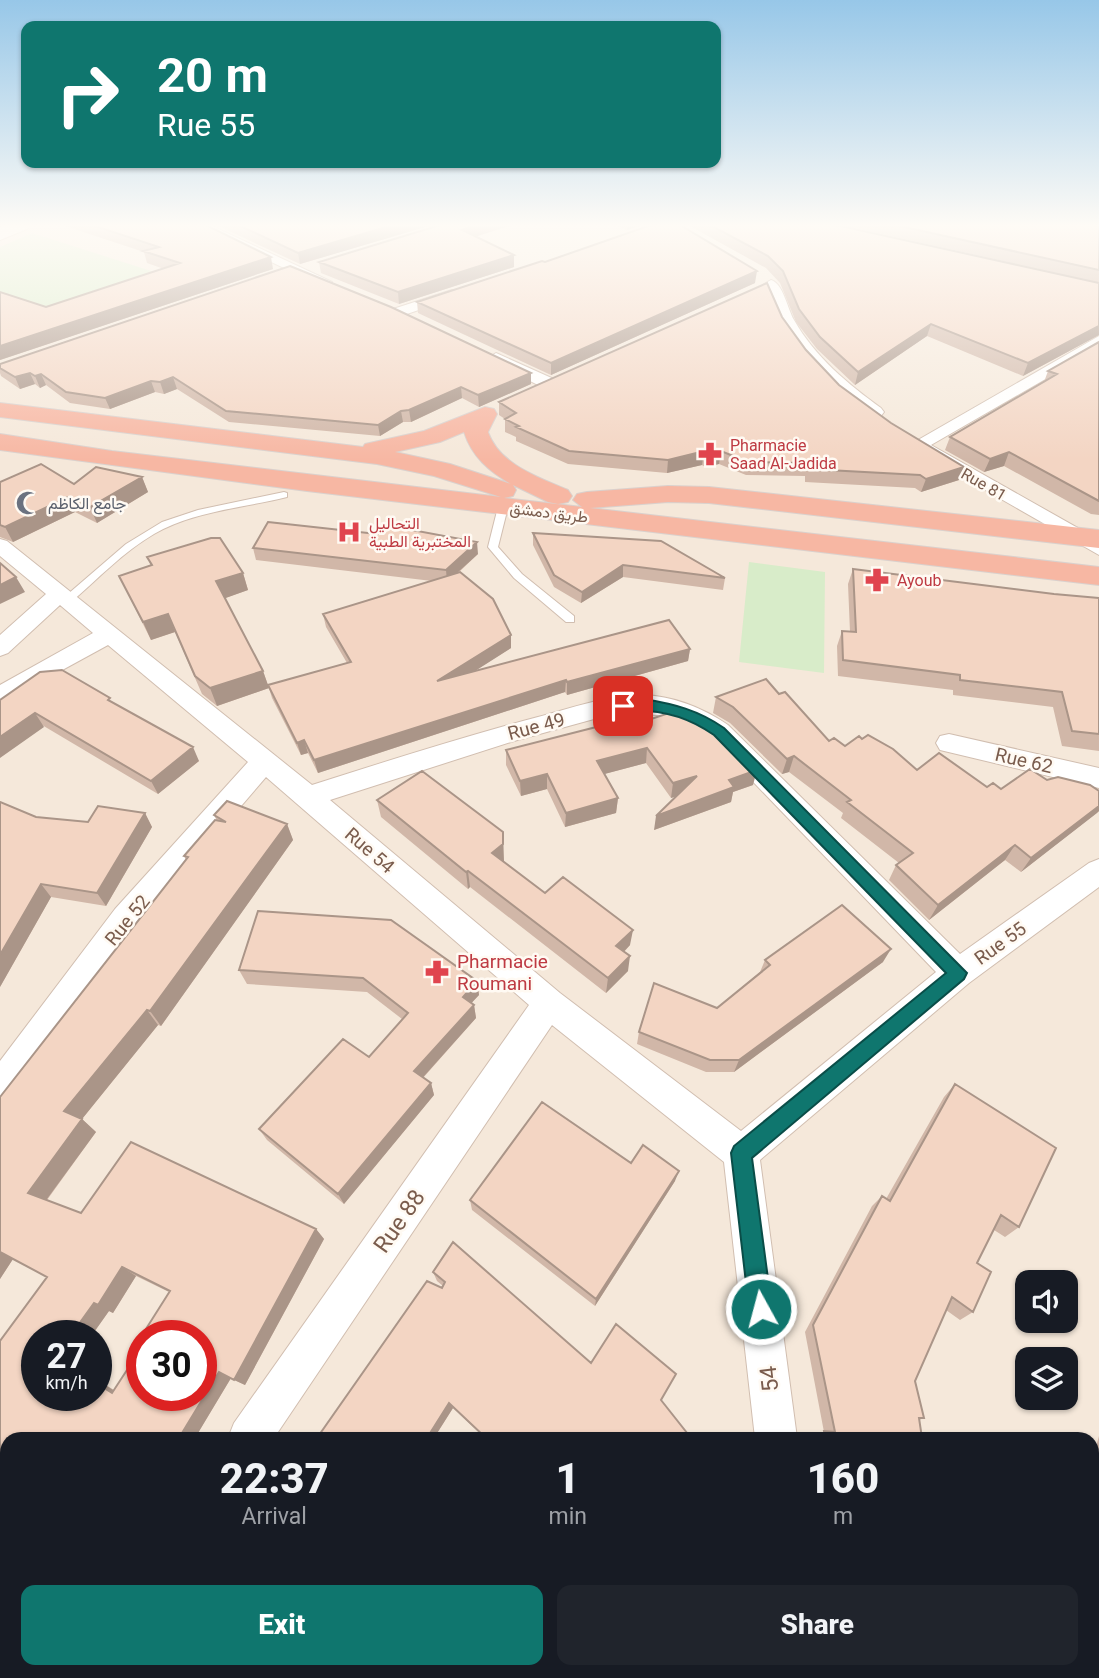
<!DOCTYPE html>
<meta charset="utf-8">
<style>
:root{--surface:#171b24;--page:#20242c;--text:#f1f3f6;--muted:#9ea1a6;--accent:#0f766e}
body{margin:0;font-family:Roboto,Vazirmatn,sans-serif;background:var(--page);color:var(--text);height:100vh;display:flex;flex-direction:column;font-size:26px;white-space:nowrap}
*{box-sizing:border-box;margin:0}
p{font-size:23px;color:var(--muted)}
.icon{flex:none;width:38px;height:38px;fill:none;stroke:currentColor;stroke-width:2;stroke-linecap:round;stroke-linejoin:round}
.map{position:relative;flex:1;overflow:hidden}
.details{position:absolute;left:0px;top:1432px;width:1099px;height:247px;display:flex;flex-direction:column;background:var(--surface);border-radius:21px 21px 0 0;box-shadow:0 2px 5px #0004}
.details>*{flex:none}
.hud{position:absolute;left:21px;top:21px;width:700px;height:147px;border-radius:14px;box-shadow:0 2px 5px #0004;background:#0f766e;color:#fff;overflow:hidden}
.tools{position:absolute;left:1015px;top:1270px;display:grid;gap:14px}
.tools a{display:grid;place-items:center;width:63px;height:63px;border-radius:14px;background:var(--surface);box-shadow:0 2px 5px #0004;font-size:35px}
.speed{position:absolute;left:21px;top:1320px;display:flex;gap:14px;font-size:35px;font-weight:700;text-align:center}
.speed>*{display:grid;place-content:center;width:91px;height:91px;border-radius:50%;background:var(--surface);box-shadow:0 2px 5px #0004;line-height:1}
.speed small{font-size:18px;font-weight:400}
.speed .limit{border:10px solid #d22;background:#fff;color:#111}
.pin{position:absolute;display:grid;place-items:center;width:60px;height:60px;color:#fff;margin:-30px;border-radius:14px;box-shadow:0 4px 10px #0006}
.me{position:absolute;width:77px;margin:-38px;rotate:353deg;stroke-linejoin:round;filter:drop-shadow(0 0 5px #0008)}
.turn{display:flex;align-items:center;gap:24px;height:147px;padding:0 21px;font-size:32px}
.turn .icon{width:91px;height:91px;stroke-width:2.5}
.turn b{display:block;font-size:49px;line-height:60px}
.eta{display:flex;justify-content:space-evenly;align-items:center;height:119px;text-align:center}
.eta b{font-size:42px;font-weight:800;line-height:49px}
.cta{display:flex;gap:14px;margin-top:auto;padding:14px 21px}
.cta a{flex:1;height:80px;border-radius:14px;background:var(--accent);color:#fff;font-size:28px;font-weight:800;line-height:80px;text-align:center}
.cta a+a{background:var(--page);color:var(--text)}
.map>svg:first-child{display:block}
.residential{fill:#f5e8da;fill-rule:evenodd}
.green{fill:#d8ecc9}
.lines{fill:none;stroke-linecap:round;stroke-linejoin:round}
.lane-casing{stroke:#d1beb0;stroke-width:2}
.street-casing{stroke:#d1beb0;stroke-width:2}
.secondary-casing{stroke:#d6c0b0;stroke-width:2}
.highway-casing{stroke:#dad1cd;stroke-width:2}
.lane{fill:#fff;fill-rule:evenodd}
.street{fill:#fff;fill-rule:evenodd}
.secondary{fill:#fff;fill-rule:evenodd}
.highway{fill:#f7b7a3;fill-rule:evenodd}
.wall{fill:#d1b7a8;fill-rule:evenodd}
.shaded-wall{fill:#aa9588}
.building{fill:#f3d5c3;stroke:#aa9588;stroke-width:2;fill-rule:evenodd}
.route{fill:#0f766e;stroke:#0a4d48;stroke-width:2}
.labels{text-anchor:middle;stroke-width:5;stroke-linejoin:round;paint-order:stroke}
.far-health-label{font-size:16px;fill:#be3a42;stroke:#fffaf3;text-anchor:start}
.far-street-label{font-size:16px;fill:#7a5c4d;stroke:#fffaf3}
.far-worship-label{font-size:16px;fill:#5b616d;stroke:#fffaf3;text-anchor:start}
.street-label{font-size:19px;fill:#7a5c4d;stroke:#fffaf3}
.health-label{font-size:19px;fill:#be3a42;stroke:#fffaf3;text-anchor:start}
.near-street-label{font-size:23px;fill:#7a5c4d;stroke:#fffaf3}
</style>
<div class="map">
<svg width="1099" height="1678" viewBox="0 0 1099 1678">
<rect width="100%" height="100%" fill="#fdf6ec"/>
<path class="residential" d="M0,225H1099V1678H0ZM1027,1283H1066V1321H1027ZM37,1335H96V1395H37ZM142,1335H201V1395H142ZM1027,1360H1066V1398H1027ZM7,1438H1092V1671H7Z"/>
<path class="green" d="M32,233L170,277L39,314L0,295V247Z
M749,562L825,572L824,673L739,662Z"/>
<g class="lines">
<g class="lane-casing">
<path id="lane" d="M284,492L287,493V497C243,508 194,511 154,534C123,552 98,579 71,602H63L61,600L126,544L162,522L198,510Z
M503,504L508,507L498,547L522,574L574,616V622H566L514,578L488,547L498,507Z"/>
</g>
<g class="street-casing">
<path id="street" d="M193,225H210L332,282L325,286L320,285Z
M771,280C783,283 788,310 794,320C815,357 848,384 881,408L884,412L881,416C853,423 794,347 781,324C773,311 769,298 764,284Z
M452,290L457,291L459,294L457,297L398,317L390,312L393,309Z
M1099,336V348L931,445L1099,540V555L924,455L923,449L913,448L911,444Z
M496,353L556,380L558,384L556,388H544L490,361L488,358Z
M0,539L7,541L312,785C387,761 462,737 538,717C572,708 607,695 643,695C673,696 703,708 728,725L960,954L1089,863L1099,859V887L969,983L760,1160L797,1438H755L724,1162L552,1025L274,1438H228L234,1423L529,1005L266,777L137,927L12,1100L0,1104V1061L115,909L248,762L108,645L0,704V685L93,633L60,605L8,653L0,656V635L46,594L0,556ZM632,713L669,716L710,737L936,972L741,1131L560,993L330,800L514,741L594,719Z
M949,734L1099,768V788L940,750L936,743L940,736Z
M63,1671H112L109,1678H60Z
M776,1671H824V1678H776Z"/>
</g>
<g class="secondary-casing">
<path id="secondary" d="M6,225H30L27,229L0,240V227Z"/>
</g>
<g class="highway-casing">
<path id="highway" d="M0,403L363,447L365,444L424,431L485,407L494,409L497,414L488,432C500,465 538,477 568,490L572,496L568,502L558,504L548,502L513,485L516,490L513,496L504,498L582,507L573,500L577,494L587,492L668,486L709,487L1099,530V548L709,503L668,502L590,508L1099,567V585L307,491L0,450V434L112,451L501,497L434,476L377,464L0,417ZM464,432C472,457 489,471 511,484L450,464L395,452L440,442Z"/>
</g>
<use href="#lane" class="lane"/>
<use href="#street" class="street"/>
<use href="#secondary" class="secondary"/>
<use href="#highway" class="highway"/>
</g>
<path class="wall" d="M62,225H206L273,269L0,360V292L46,307L164,269L147,263L144,252Z
M216,225H432L300,264Z
M440,225H512L476,236L514,255V267L399,304L321,273L319,262Z
M614,225H642L627,230Z
M688,225H836L1039,269L841,225H1099V335L1023,376L927,336L855,385L817,349L796,322L780,283L766,268Z
M545,262L755,283L551,375L418,313L417,302Z
M782,317L806,350L839,385L891,423L964,467L959,480L921,492L915,488L805,482V476L746,475L719,464L705,467L702,465L667,473L568,464L516,441V437L505,432V419L499,415V402Z
M1099,342V515L1091,514L1004,466L984,472L945,450L950,437L1044,382L1048,371Z
M0,364L531,373V384L479,407L462,398L411,422H403L380,436L229,422L177,389L164,394L155,392L110,409L70,403L46,385L40,388L35,384L20,389L1,376L0,373Z
M142,477L148,492L97,523L75,512L13,542L0,537V482L74,484Z
M533,533L725,578L723,590L623,577L581,603L554,587L533,545Z
M253,548L478,554L458,573L511,635V648L474,671L690,649L688,661L567,695L565,692L318,773L308,753L301,755L272,698L268,685L347,663L326,627L323,614L432,581L256,560Z
M147,557L243,573L248,590L225,598L263,671L269,688L217,706L202,694L175,632L151,640L119,576L151,566Z
M853,569L1054,594L1099,598V751L1062,746L1053,707L953,695V690L838,676L837,646L842,631L850,632L848,584Z
M779,694L829,741L917,770L987,787L1001,789L1047,780L1099,791V811L1021,872L1005,860L929,920L889,880L896,865L899,863L841,818L843,813L789,772L782,774L730,723L713,713L716,697Z
M0,700L113,702L199,761L158,794Z
M624,728L753,785L733,792L731,802L654,830L676,796L671,798L646,763L604,774L618,798L616,813L565,827L547,789L521,796L506,765V750Z
M377,800L503,832V861L545,893L630,945L624,952L628,971L606,993L470,887L468,889L381,817Z
M227,801L287,824L293,840L161,1026L158,1025L82,1119L96,1132L47,1200L81,1213L131,1142L316,1229L324,1239L245,1385L231,1378L195,1438H7V1670L1,1678H0V1341L47,1277L13,1259L0,1279V1097L186,860L184,856L215,820L217,821L214,815ZM136,1276L169,1292L144,1332L150,1335H201V1395H142V1347L114,1390L96,1379V1395H37V1335H92L109,1311L113,1313Z
M145,813L152,827L106,906L51,897L0,987L36,817L88,822Z
M765,960L883,962L734,1072H706L637,1044L639,1032L717,1008L760,972Z
M239,970L477,981L479,995L471,1003L474,1005L476,1018L423,1078L431,1083L434,1095L344,1204L267,1140L259,1129L369,1057L402,1019L367,992L247,984Z
M955,1084L1019,1227L1005,1237L994,1230L977,1263L973,1312L960,1320L946,1310L915,1381L924,1418L919,1420L922,1438H815V1435L824,1432L805,1332L872,1206L882,1196L886,1199L944,1097Z
M631,1163L675,1181L595,1306L472,1210L470,1200Z
M433,1272L591,1363L661,1400L691,1438H485L453,1408L434,1438L442,1288L443,1286L437,1281Z
M1099,1436V1461L1093,1457Z
M1099,1626V1678H1085L1087,1671H1092V1652Z
M840,1671H962L963,1678H841Z
M623,1672L626,1678H553V1674Z"/>
<path class="shaded-wall" d="M393,225H432L300,264L298,253Z
M476,225H512L462,241V230Z
M627,225H642L627,230Z
M514,255V267L399,304L398,292Z
M271,257L273,269L0,360V346Z
M757,271L755,283L551,375V363Z
M931,324L927,336L855,385L858,372Z
M1099,326V335L1023,376L1028,363Z
M30,373L35,384L20,389L15,377Z
M531,373V384L479,407L478,395Z
M41,374L46,385L40,388L35,376Z
M173,377L177,389L164,394L160,382Z
M151,381L155,392L110,409L105,398Z
M461,387L462,398L411,422L409,410Z
M401,411L403,422L380,436L378,425Z
M704,451L702,465L667,473L668,460Z
M721,451L719,464L705,467L707,454Z
M1009,452L1004,466L984,472L990,459Z
M964,467L959,480L921,492L926,479Z
M142,477L148,492L97,523L90,507Z
M68,497L75,512L13,542L5,527Z
M477,542L478,554L447,582L446,570Z
M623,565V577L581,603L582,592Z
M243,573L248,590L223,599L216,581Z
M16,577L25,592L0,604V585Z
M168,614L175,632L151,640L143,622Z
M511,635V648L439,694L437,681Z
M690,649L688,661L567,695V682Z
M263,671L269,688L217,706L210,688Z
M566,680L565,692L318,773L314,760Z
M35,713L44,727L0,758V737Z
M304,740L308,753L301,755L297,743Z
M193,747L199,761L158,794L151,781Z
M647,748L646,763L597,776V761Z
M794,756L789,772L782,774L787,759Z
M757,770L753,785L733,792L731,802L654,830L656,816L729,780Z
M547,774V789L521,796L520,781Z
M697,776L694,791L671,798L673,783Z
M618,798L616,813L565,827L566,813Z
M1099,806V811L1097,813L1021,872L1031,858Z
M145,813L152,827L106,906L97,893Z
M287,824L293,840L161,1026L150,1011Z
M503,832L504,861L493,869L492,853Z
M1015,845L1005,860L929,920L938,905Z
M468,871L470,887L468,889L466,872Z
M41,884L51,897L0,987V955Z
M633,930L630,945L615,961L616,946Z
M891,949L883,962L734,1072L739,1060Z
M630,956L628,971L606,993L608,978Z
M477,981L479,995L465,1010L463,997Z
M474,1005L476,1018L417,1084L414,1071Z
M147,1010L158,1025L78,1124L64,1111Z
M431,1083L434,1095L344,1204L338,1194Z
M82,1119L96,1132L44,1203L28,1193Z
M679,1171L675,1181L595,1306L596,1299Z
M316,1229L324,1239L245,1385L234,1380Z
M0,1252L13,1259L0,1279Z
M122,1267L136,1276L113,1313L109,1311L92,1335H71L94,1303Z
M219,1372L231,1378L195,1438H179Z
M96,1379L127,1399L112,1393L96,1383Z
M449,1403L453,1408L434,1438H427Z
M7,1644V1670L1,1678H0V1653Z
M304,1671H311L307,1678H300Z"/>
<path class="building" d="M92,225H206L271,257L0,346V292L46,307L180,263L143,251L159,247Z
M238,225H393L298,253Z
M440,225H476L462,230L514,255L398,292L319,262Z
M651,225H680L757,271L551,363L417,302L542,261L545,262Z
M710,225H836L1099,283V326L1028,363L931,324L858,372L820,337L799,309L783,271L768,256Z
M895,225H1099V270Z
M290,266L391,307L531,373L478,395L461,387L409,410L401,411L378,425L226,411L173,377L160,382L151,381L105,398L66,392L41,374L35,376L30,373L15,377L0,368V364Z
M767,283L782,317L806,350L839,385L891,423L964,467L926,479L920,475L809,469L808,463L748,462L721,451L707,454L704,451L668,460L569,451L516,427L519,426L505,419L516,413L499,402Z
M1099,342V501L1009,452L990,459L950,437L1057,374L1048,371Z
M41,464L74,484L96,467L142,477L90,507L68,497L5,527L0,525V482Z
M268,522L377,534L389,528L396,527L477,542L446,570L253,548Z
M533,533L661,541L725,578L623,565L582,592L554,575Z
M211,538H220L243,573L216,581L263,671L210,688L195,676L168,614L143,622L119,576L152,565L147,557Z
M0,563L16,577L0,585Z
M853,569L1054,594L1099,598V734L1072,731L1062,692L960,680V675L843,660L842,631L856,632Z
M460,572L493,599L511,635L437,681L669,620L690,649L567,682L566,680L314,760L304,740L297,743L268,685L351,662L323,614Z
M62,670L110,698L108,700L193,747L151,781L35,713L0,737V700L40,672Z
M766,679L779,694L785,692L829,741L834,738L845,746L859,736L862,739L868,735L893,749L917,770L939,753L987,787L993,783L1001,789L1030,769L1047,780L1058,777L1090,785L1099,791V806L1031,858L1015,845L938,905L896,865L913,853L847,802L851,800L794,756L787,759L733,707L716,697Z
M681,709L711,724L757,770L729,780L734,787L656,816L697,776L673,783L647,748L597,761L618,798L566,813L547,774L520,781L506,750L620,721L624,728Z
M422,771L503,832V844L492,853L545,893L563,877L633,930L616,946L630,956L608,978L468,871L466,872L377,800Z
M227,801L287,824L150,1011L147,1010L64,1111L82,1119L28,1193L81,1213L131,1142L316,1229L234,1380L219,1372L179,1438H7V1644L0,1653V1341L47,1277L0,1252V1097L188,857L184,856L215,820L226,822L214,815ZM122,1267L170,1291L144,1332L150,1335H201V1395H142V1347L112,1393L96,1383V1395H37V1335H71L94,1303L98,1305Z
M0,802L36,817L88,822L98,806L145,813L97,893L41,884L0,955Z
M842,905L891,949L739,1060H710L639,1032L654,983L717,1008L770,965L765,960Z
M258,911L391,920L477,981L463,997L474,1005L414,1071L431,1083L338,1194L259,1129L343,1039L369,1057L408,1013L363,978L239,970Z
M955,1084L1056,1148L1019,1227L1001,1215L977,1263L991,1272L973,1312L952,1297L915,1381L924,1418H919L922,1438H825L824,1431L835,1432L813,1325L882,1196L890,1201Z
M542,1102L631,1163L643,1145L679,1171L596,1299L470,1200Z
M453,1242L591,1363L616,1324L676,1374L661,1400L691,1438H486L449,1403L427,1438H317L427,1281L442,1288L445,1282L433,1272Z
M156,1671H304L300,1678H152Z
M852,1671H962L963,1678H853Z"/>
<linearGradient id="sky" x2="0" y2="1"><stop stop-color="#97c7e8"/><stop offset="0.49" stop-color="#fefbf6"/><stop offset="1" stop-color="#fefbf6" stop-opacity="0"/></linearGradient>
<rect width="1099" height="460" fill="url(#sky)"/>
<path class="route" d="M644,699C674,704 698,710 724,728L967,973L964,979L752,1158L772,1309L768,1317L761,1320L753,1317L749,1309L731,1153L734,1146L946,973L714,735C686,715 657,708 623,711L616,706L623,702Z"/>
<defs>
<g id="pharmacy-bare" transform="scale(1.89)"><path d="M-2-6h4v4h4v4h-4v4h-4v-4h-4v-4h4Z" fill="#e0444e" stroke="#fffaf3" stroke-width="2.5" paint-order="stroke"/></g>
<g id="mosque-bare" transform="scale(1.89)"><path d="M3.5-4.9A6 6 0 1 0 3.5 4.9A5 5 0 1 1 3.5-4.9Z" fill="#6b7280" stroke="#fffaf3" stroke-width="2.5" paint-order="stroke"/></g>
<g id="hospital-bare" transform="scale(1.89)"><path d="M-5-5h3v3.5h4V-5h3V5h-3V1.5h-4V5h-3Z" fill="#e0444e" stroke="#fffaf3" stroke-width="2.5" paint-order="stroke"/></g>
</defs>
<g fill-rule="evenodd">
<use href="#pharmacy-bare" x="710" y="454"/>
<use href="#mosque-bare" x="28" y="503"/>
<use href="#hospital-bare" x="349" y="532"/>
<use href="#pharmacy-bare" x="877" y="580"/>
<use href="#pharmacy-bare" x="437" y="972"/>
</g>
<g class="labels">
<g class="far-health-label">
<text x="730" y="451">Pharmacie<tspan x="730" dy="18">Saad Al-Jadida</tspan></text>
<text x="369" y="529">التحاليل<tspan x="369" dy="18">المختبرية الطبية</tspan></text>
<text x="897" y="586">Ayoub</text>
</g>
<g class="far-street-label">
<text transform="translate(984 484) rotate(30)" y="6">Rue 81</text>
<text transform="translate(549 512) rotate(7)" y="6">طريق دمشق</text>
</g>
<g class="far-worship-label">
<text x="48" y="509">جامع الكاظم</text>
</g>
<g class="street-label">
<text transform="translate(536 726) rotate(-15)" y="7">Rue 49</text>
<text transform="translate(1024 760) rotate(13)" y="7">Rue 62</text>
<text transform="translate(370 850) rotate(41)" y="7">Rue 54</text>
<text transform="translate(127 920) rotate(-51)" y="7">Rue 52</text>
<text transform="translate(1000 943) rotate(-36)" y="7">Rue 55</text>
</g>
<g class="health-label">
<text x="457" y="968">Pharmacie<tspan x="457" dy="22">Roumani</tspan></text>
</g>
<g class="near-street-label">
<text transform="translate(399 1221) rotate(-55)" y="8">Rue 88</text>
<text transform="translate(769 1379) rotate(-97)" y="8">54</text>
</g>
</g>
</svg>
<div class="tools">
<a><svg class="icon" aria-label="sound" viewBox="0 0 24 24"><path d="M4 9h4l5-4v14l-5-4H4zM17 9q2 3 0 6"/></svg></a>
<a><svg class="icon" aria-label="layers" viewBox="0 0 24 24"><path d="M12 4l9 5-9 5-9-5zM3 14l9 5 9-5"/></svg></a>
</div>
<div class="speed"><div>27<small>km/h</small></div><div class="limit">30</div></div>
<div class="pin" style="left:623px;top:706px;background:#d93025"><svg class="icon" aria-label="arrive" viewBox="0 0 24 24"><path d="M6 21V4h12l-3 4 3 4H6"/></svg></div>
<svg class="me" style="left:761px;top:1309px" viewBox="-20 -20 40 40"><circle r="17" fill="#0f766e" stroke="#fff" stroke-width="3"/><path d="M0-11L8 9 0 5-8 9z" fill="#fff"/></svg>
<div class="hud">
<div class="turn"><svg class="icon" aria-label="right" viewBox="0 0 24 24"><path d="M7 20v-9h11M14 6l5 5-5 5"/></svg><div><b>20 m</b>Rue 55</div></div>
</div>
<section class="details">
<div class="eta">
<div><b>22:37</b><p>Arrival</p></div>
<div><b>1</b><p>min</p></div>
<div><b>160</b><p>m</p></div>
</div>
<div class="cta"><a>Exit</a><a>Share</a></div>
</section>
</div>
